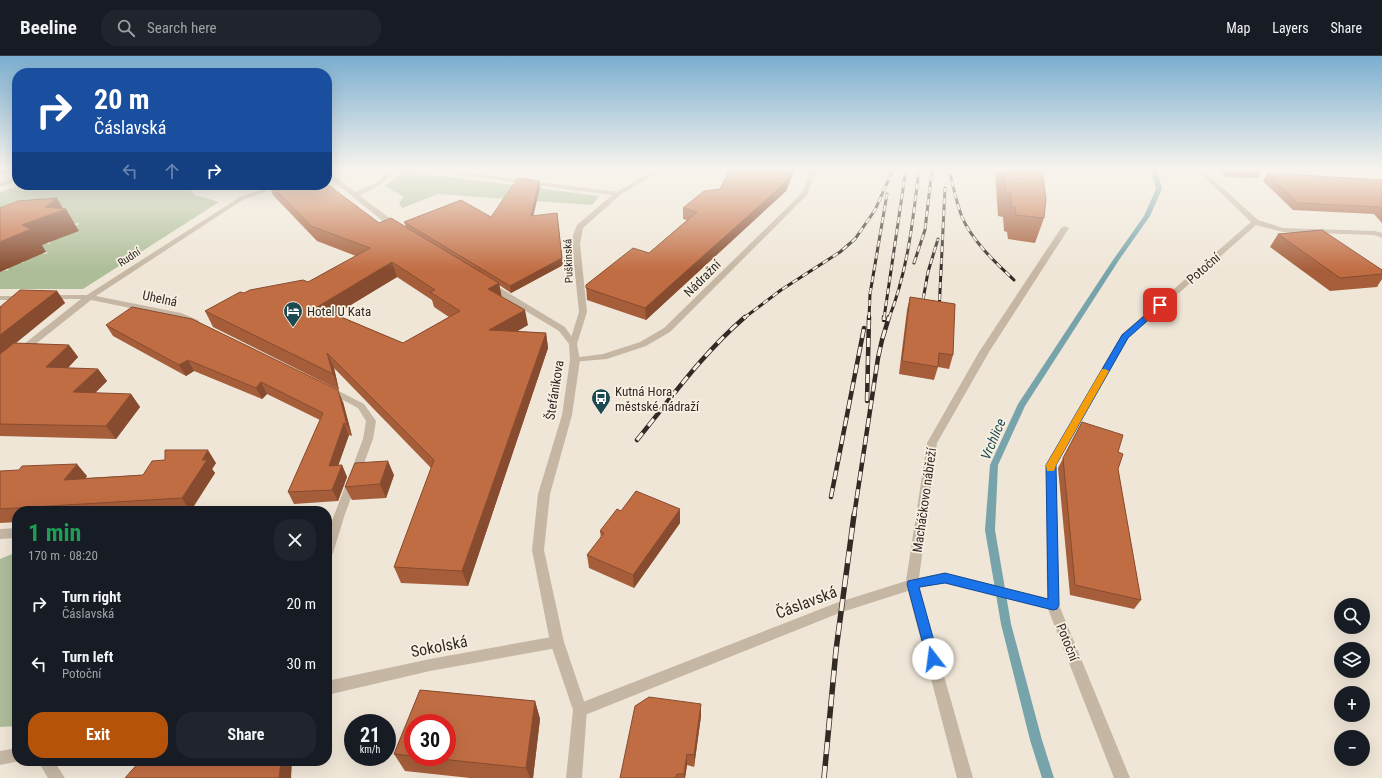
<!DOCTYPE html>
<meta charset="utf-8">
<style>
:root{--surface:#171b24;--page:#20242c;--text:#f1f3f6;--muted:#9ea1a6;--line:#363941;--accent:#b45309}
body{margin:0;font-family:"Roboto Condensed",sans-serif;background:var(--page);color:var(--text);height:100vh;display:flex;flex-direction:column;font-size:15px;white-space:nowrap}
*{box-sizing:border-box;margin:0}
p{font-size:13px;color:var(--muted)}
.icon{flex:none;width:22px;height:22px;fill:none;stroke:currentColor;stroke-width:2;stroke-linecap:round;stroke-linejoin:round}
.map{position:relative;flex:1;overflow:hidden}
.drawer{position:absolute;left:12px;top:450px;width:320px;height:260px;display:flex;flex-direction:column;background:var(--surface);border-radius:16px;box-shadow:0 4px 16px #0002}
.drawer>*{flex:none}
.top-card{position:absolute;left:12px;top:12px;width:320px;height:122px;border-radius:16px;box-shadow:0 4px 16px #0002;background:#1a4fa0;color:#fff;overflow:hidden}
.fabs{position:absolute;left:1334px;top:542px;display:grid;gap:8px}
.fabs a{display:grid;place-items:center;width:36px;height:36px;border-radius:50%;background:var(--surface);box-shadow:0 4px 16px #0002;font-size:20px}
.speed{position:absolute;left:344px;top:658px;display:flex;gap:8px;font-size:20px;font-weight:700;text-align:center}
.speed>*{display:grid;place-content:center;width:52px;height:52px;border-radius:50%;background:var(--surface);box-shadow:0 4px 16px #0002;line-height:1}
.speed small{font-size:10px;font-weight:400}
.speed .limit{border:6px solid #d22;background:#fff;color:#111}
.pin{position:absolute;display:grid;place-items:center;width:34px;height:34px;color:#fff;margin:-17px;border-radius:8px;box-shadow:0 2px 6px #0006}
.me{position:absolute;width:44px;margin:-22px;rotate:345deg;stroke-linejoin:round;filter:drop-shadow(0 0 3px #0008)}
.turn{display:flex;align-items:center;gap:14px;height:84px;padding:0 16px;font-size:18px}
.turn .icon{width:52px;height:52px;stroke-width:2.5}
.turn b{display:block;font-size:28px;line-height:34px}
.lanes{display:flex;align-items:center;height:38px;padding:0 16px;background:#0003;justify-content:center;gap:20px;direction:ltr}
.lanes .off{opacity:.35}
.round{display:grid;place-items:center;flex:none;width:42px;height:42px;border-radius:16px;background:var(--page)}
.headline{display:flex;align-items:center;justify-content:space-between;height:68px;padding:0 16px}
h1{font-size:24px;font-weight:700;line-height:30px;color:#1e9e55}
.primary-button{display:flex;gap:8px;margin-top:auto;padding:8px 16px}
.primary-button a{flex:1;height:46px;border-radius:16px;background:var(--accent);color:#fff;font-size:16px;font-weight:700;line-height:46px;text-align:center}
.primary-button a+a{background:var(--page);color:var(--text)}
ul{padding:0;list-style:none}
li{display:flex;align-items:center;gap:12px;height:60px;padding:0 16px}
li div{flex:1}
li b{display:block;font-size:15px}
li em{font-style:normal}
header{display:flex;align-items:center;gap:24px;box-sizing:border-box;height:56px;padding:0 20px;background:var(--surface);border-bottom:1px solid var(--line)}
header strong{font-size:19px}
nav{display:flex;gap:22px;margin-inline-start:auto;font-size:14px}
.search{width:280px;height:36px;background:var(--page);display:flex;align-items:center;gap:10px;box-sizing:border-box;padding:0 14px;border-radius:16px;color:var(--muted);font-size:15px}
.map>svg:first-child{display:block}
.green{fill:#adbd98}
.lines{fill:none;stroke-linecap:round;stroke-linejoin:round}
.stream{fill:#77a4ab;fill-rule:evenodd}
.pedestrian{fill:#c6b7a4;fill-rule:evenodd}
.minor{fill:#c6b7a4;fill-rule:evenodd}
.tertiary{fill:#c6b7a4;fill-rule:evenodd}
.rail-far2-casing{stroke:#322a25;stroke-width:3}
.rail-far1-casing{stroke:#322a25;stroke-width:4.5}
.rail-casing{stroke:#322a25;stroke-width:5.5}
.rail-far2{stroke:#f8f0e2;stroke-width:2;stroke-dasharray:6;stroke-linecap:butt}
.rail-far1{stroke:#f8f0e2;stroke-width:3;stroke-dasharray:9;stroke-linecap:butt}
.rail{stroke:#f8f0e2;stroke-width:4;stroke-dasharray:12;stroke-linecap:butt}
.wall{fill:#a65e3a;fill-rule:evenodd}
.shaded-wall{fill:#874c2f}
.building{fill:#c16d43;stroke:#874c2f;fill-rule:evenodd}
.route{fill:#1a73e8;stroke:#114b97}
.slow{fill:#f59e0b}
.labels{text-anchor:middle;stroke-width:3.5;stroke-linejoin:round;paint-order:stroke}
.far-street-label{font-size:11px;fill:#322a25;stroke:#f8f0e2}
.street-label{font-size:13px;fill:#322a25;stroke:#f8f0e2}
.poi-label{font-size:13px;fill:#322a25;stroke:#f8f0e2;text-anchor:start}
.water-label{font-size:14px;font-style:italic;fill:#1d4951;stroke:#f8f0e2}
.near-street-label{font-size:16px;fill:#322a25;stroke:#f8f0e2}
</style>
<header>
<strong>Beeline</strong>
<div class="search"><svg class="icon" aria-label="search" viewBox="0 0 24 24"><circle cx="10" cy="10" r="6"/><path d="M15 15l6 6"/></svg>Search here</div>
<nav><a>Map</a><a>Layers</a><a>Share</a></nav>
</header>
<div class="map">
<svg width="1382" height="722" viewBox="0 0 1382 722">
<rect width="100%" height="100%" fill="#efe6d7"/>
<path class="green" d="M404,115L599,140L592,149L438,138L402,152L399,147L404,141L385,130Z
M20,129H185L195,139L219,146L83,233H0V215L9,214L7,212L18,207H24L22,205L41,197L45,198L48,197L36,191L46,187L49,188L51,186L50,185L79,168V167L0,182V136Z
M17,496V670L0,671V503Z"/>
<g class="lines">
<path class="stream" d="M1151,113H1157L1162,133L1150,160L1119,204L1025,350L998,409L995,474L1011,568L1042,684L1054,722H1042L1030,684L1001,568L985,474L990,409L1018,348L1113,204L1144,160L1156,133Z"/>
<path class="pedestrian" d="M38,705H54L65,722H48Z"/>
<path class="minor" d="M392,113H399C392,121 360,145 351,138L376,127Z
M424,113H439L617,136L656,113H663L620,139L583,172L580,188L587,256L577,288L573,291L569,288L579,256L572,188L573,179L577,169L612,139L427,115Z
M811,113H817L807,139L670,276L646,290L607,303L572,306L570,304L572,302L603,298L640,286L664,272L802,137Z
M1196,113H1202L1258,164L1283,172L1375,175L1382,177V182L1374,179L1283,176L1256,169L1129,281L1056,409L1059,549L1130,722H1114L1048,553L945,527L919,532L973,722H957L908,535L842,556L580,661L575,659L573,654L575,649L836,547L906,525L927,387L979,296L1061,172L1065,170L1069,172L989,296L937,387L919,522L945,517L1047,542L1046,409L1122,278L1251,166Z
M17,121V125L0,131V127Z
M275,129H285L244,143L96,240L181,257L198,264L199,266L198,268L195,269L179,262L91,244L3,314L0,315V307L81,243H48L44,241L45,239H87L240,141Z
M0,240H24L28,242L24,244H0Z
M329,330L364,348L376,365L373,383L344,461L333,497L331,500L327,502V478L363,383L366,365L358,352L326,335L324,333L326,331Z
M17,472V482L0,483V473Z
M557,580L562,582L564,586L562,590L557,592L430,615L327,639V625L430,603Z
M17,692V705H20L0,709V695Z"/>
<path class="tertiary" d="M327,115L400,170V174H394L327,120Z
M486,227H492L565,271L577,288L580,304L572,359L550,438L544,494L564,586L587,654L582,722H566L573,654L550,586L532,494L538,438L562,359L570,304L569,288L559,275L486,231Z"/>
<g class="rail-far2-casing">
<path id="rail-far2" d="M949,113C953,129 956,146 962,161C973,186 995,206 1014,224
M914,207L925,174L932,113
M921,255L928,216L938,183
M939,256L945,132
M744,262L781,234L840,196L855,183L875,154L891,118
M869,262L870,238L887,138
M884,262L906,113
M889,262C908,214 913,164 919,113"/>
</g>
<g class="rail-far1-casing">
<path id="rail-far1" d="M884,264V261
M867,345L869,261
M637,384C671,342 703,297 745,261
M831,441L864,272
M854,460L878,302L882,284L889,261"/>
</g>
<g class="rail-casing">
<path id="rail" d="M824,722L836,594L854,459"/>
</g>
<use href="#rail-far2" class="rail-far2"/>
<use href="#rail-far1" class="rail-far1"/>
<use href="#rail" class="rail"/>
</g>
<path class="wall" d="M995,113H1042L1044,162L1035,187L1008,183L1007,176L1004,175L1003,161L998,160Z
M1218,113H1263L1258,122L1226,121Z
M1267,117L1382,124V167L1374,158L1293,154L1263,125Z
M539,125L540,131L533,159L563,209L511,237L499,229L501,240L528,269L517,275L546,277L548,292L468,530L401,527L394,511L431,412L334,312L339,334L213,271L205,255L244,237L308,226L356,200L317,185L273,139L269,129H327L379,167L406,171L404,166L491,161ZM397,221L432,244L434,251L449,261L403,287L335,258Z
M786,135L646,264L587,244L586,229L649,197L687,164L683,163V152Z
M1278,178L1382,214V223L1377,231L1330,235L1270,191Z
M57,235L65,247L15,287L69,289L78,301L68,312L98,313L107,325L95,337L131,338L140,351L116,383L0,380V251Z
M910,241L953,299L949,313L938,311L934,324L899,318L907,254Z
M106,269L343,346L352,380L349,379L338,409H342L347,421L338,445L294,448L288,436L320,364L267,338L262,343L194,315L186,320L113,280Z
M1082,366L1118,396V413L1141,544L1134,553L1070,539L1058,412Z
M216,407L212,413L215,417L191,455H17V466L0,467V415L87,420L86,422L143,419Z
M394,419L386,442L352,444L345,431Z
M621,455L680,467L634,532L589,512L587,499L601,482L600,475Z
M420,634L535,645L540,663L533,722H470L405,715L394,698ZM413,667H447V701H413Z
M701,648V660L694,711L687,709L685,722H620Z"/>
<path class="shaded-wall" d="M0,113H15L0,118Z
M792,113H795L786,135L646,264L645,252Z
M539,125L540,131L532,166L531,160Z
M57,142L64,154L66,153L79,175L42,189L46,196L0,216V186Z
M557,157L563,209L511,237L510,230Z
M392,206L397,221L323,266L317,251Z
M499,227L502,242L488,233Z
M57,235L65,247L5,296L0,305V279Z
M525,254L528,269L492,290L489,274Z
M546,277L548,292L468,530L462,515Z
M69,289L78,301L56,324L46,311Z
M327,297L334,312L339,334L333,318Z
M188,304L194,315L186,320L179,309Z
M98,313L107,325L83,349L73,336Z
M261,326L267,338L262,343L256,332Z
M338,334L343,346L352,380L347,369Z
M131,338L140,351L116,383L106,370Z
M344,367L349,379L334,422L329,410Z
M208,394L216,407L212,413L215,417L190,455L182,442L202,404Z
M388,405L394,419L386,442L380,428Z
M77,408L87,420L75,436L64,424Z
M342,409L347,421L338,445L332,434Z
M680,453V467L634,532L633,519Z
M535,645L540,663L533,722H530L526,712Z
M701,648V660L694,711V699Z
M687,698V709L685,722H684Z
M281,705H292L291,722H279Z"/>
<path class="building" d="M730,113H792L787,125L645,252L586,232V229L633,192L649,197L697,156L683,152L704,135L720,133Z
M1004,113H1042L1046,144L1044,162L1016,159L1015,151H1011V137L1006,136Z
M1267,117L1382,124V154L1379,151L1298,147Z
M518,122L539,125L531,160L557,157L562,202L510,230L404,166L461,144L491,161Z
M327,128L379,167L391,162L499,227L488,233L525,254L489,274L546,277L462,515L394,511L434,404L327,297L333,318L205,255L240,236L244,237L250,234L303,224L308,226L370,192L311,170L271,129H327ZM392,206L435,234L430,236L460,255L403,287L317,251Z
M57,142L45,151L66,153L22,169L31,173L0,186V152L18,145Z
M1322,174L1382,214V218L1340,222L1278,178Z
M20,234L57,235L0,279V251Z
M910,241L955,248L953,299L939,297L938,311L902,305Z
M132,251L192,263L338,334L347,369L344,367L329,410L342,409L332,434L288,436L323,357L261,326L256,332L188,304L179,309L106,269Z
M14,287L69,289L46,311L98,313L73,336L131,338L106,370L0,368V298Z
M1082,366L1123,379L1118,396L1123,398L1118,413L1141,544L1075,529L1063,402Z
M165,394H208L202,404H207L182,442L0,453V415L19,414L22,410L77,408L64,424L143,419L152,405L165,404Z
M388,405L380,428L345,431L355,407Z
M636,435L680,453L633,519L587,499L604,477L600,475L617,453L621,455Z
M420,634L535,645L526,712L422,701H447V667H413V700L394,698Z
M649,641L701,648L694,699L687,698L684,718H677L676,722H620L635,650Z
M140,705H281L279,722H125Z"/>
<linearGradient id="sky" x2="0" y2="1"><stop stop-color="#7baed0"/><stop offset="0.53" stop-color="#f8f4ed"/><stop offset="1" stop-color="#f8f4ed" stop-opacity="0"/></linearGradient>
<rect width="1382" height="214" fill="url(#sky)"/>
<path class="route" d="M1160,247L1164,249L1163,251L1128,282L1056,409L1059,549L1057,553L1053,554L945,527L919,531L939,603L937,607L933,608L928,607L907,528L908,525L945,517L1048,543L1046,409L1122,279L1158,248Z"/>
<path class="slow" d="M1102,313H1105L1109,315L1056,409L1054,415H1047L1046,409Z"/>
<defs>
<g id="hotel-pin" transform="scale(1)"><path d="M0 17L-7.5 6A9.5 9.5 0 1 1 7.5 6Z" fill="#1d4951" stroke="#f8f0e2"/><path d="M-6-4.5h1.5V1H6V5H4.5V3h-9V5H-6ZM-4 0a1.8 1.8 0 1 1 3.6 0ZM.5 0V-2.5h3Q6-2.5 6 0Z" fill="#fff"/></g>
<g id="bus-pin" transform="scale(1)"><path d="M0 17L-7.5 6A9.5 9.5 0 1 1 7.5 6Z" fill="#1d4951" stroke="#f8f0e2"/><path d="M-5-6H5V4H4V6H2V4H-2V6H-4V4H-5ZM-3.5-4V0h7V-4ZM-3.5 1.2v1.5H-2V1.2ZM2 1.2v1.5H3.5V1.2Z" fill="#fff"/></g>
</defs>
<g fill-rule="evenodd">
<use href="#hotel-pin" x="293" y="255"/>
<use href="#bus-pin" x="601" y="342"/>
</g>
<g class="labels">
<g class="far-street-label">
<text transform="translate(129 201) rotate(-33)" y="4">Rudní</text>
<text transform="translate(568 205) rotate(-92)" y="4">Puškinská</text>
</g>
<g class="street-label">
<text transform="translate(1203 212) rotate(-41)" y="5">Potoční</text>
<text transform="translate(702 222) rotate(-45)" y="5">Nádražní</text>
<text transform="translate(160 242) rotate(12)" y="5">Uhelná</text>
<text transform="translate(554 334) rotate(-81)" y="5">Štefánikova</text>
<text transform="translate(924 444) rotate(-82)" y="5">Macháčkovo nábřeží</text>
<text transform="translate(1068 586) rotate(68)" y="5">Potoční</text>
</g>
<g class="poi-label">
<text x="307" y="260">Hotel U Kata</text>
<text x="615" y="340">Kutná Hora,<tspan x="615" dy="15">městské nádraží</tspan></text>
</g>
<g class="water-label">
<text transform="translate(993 383) rotate(-67)" y="5">Vrchlice</text>
</g>
<g class="near-street-label">
<text transform="translate(806 546) rotate(-21)" y="6">Čáslavská</text>
<text transform="translate(439 590) rotate(-11)" y="6">Sokolská</text>
</g>
</g>
</svg>
<div class="fabs">
<a><svg class="icon" aria-label="search" viewBox="0 0 24 24"><circle cx="10" cy="10" r="6"/><path d="M15 15l6 6"/></svg></a>
<a><svg class="icon" aria-label="layers" viewBox="0 0 24 24"><path d="M12 4l9 5-9 5-9-5zM3 14l9 5 9-5"/></svg></a>
<a>+</a>
<a>−</a>
</div>
<div class="speed"><div>21<small>km/h</small></div><div class="limit">30</div></div>
<div class="pin" style="left:1160px;top:249px;background:#d93025"><svg class="icon" aria-label="arrive" viewBox="0 0 24 24"><path d="M6 21V4h12l-3 4 3 4H6"/></svg></div>
<svg class="me" style="left:933px;top:603px" viewBox="-20 -20 40 40"><circle r="19" fill="#fff"/><path d="M0-13L10 11 0 6-10 11z" fill="#1a73e8"/></svg>
<div class="top-card">
<div class="turn"><svg class="icon" aria-label="right" viewBox="0 0 24 24"><path d="M7 20v-9h11M14 6l5 5-5 5"/></svg><div><b>20 m</b>Čáslavská</div></div>
<div class="lanes"><svg class="icon off" aria-label="left" viewBox="0 0 24 24"><path d="M17 20v-9H6M10 6l-5 5 5 5"/></svg><svg class="icon off" aria-label="ahead" viewBox="0 0 24 24"><path d="M12 20V5M6 11l6-6 6 6"/></svg><svg class="icon" aria-label="right" viewBox="0 0 24 24"><path d="M7 20v-9h11M14 6l5 5-5 5"/></svg></div>
</div>
<section class="drawer">
<div class="headline"><div><h1>1 min</h1><p>170 m · 08:20</p></div><a class="round"><svg class="icon" aria-label="close" viewBox="0 0 24 24"><path d="M6 6l12 12M18 6L6 18"/></svg></a></div>
<ul>
<li><svg class="icon" aria-label="right" viewBox="0 0 24 24"><path d="M7 20v-9h11M14 6l5 5-5 5"/></svg><div><b>Turn right</b><p>Čáslavská</p></div><em>20 m</em></li>
<li><svg class="icon" aria-label="left" viewBox="0 0 24 24"><path d="M17 20v-9H6M10 6l-5 5 5 5"/></svg><div><b>Turn left</b><p>Potoční</p></div><em>30 m</em></li>
</ul>
<div class="primary-button"><a>Exit</a><a>Share</a></div>
</section>
</div>
